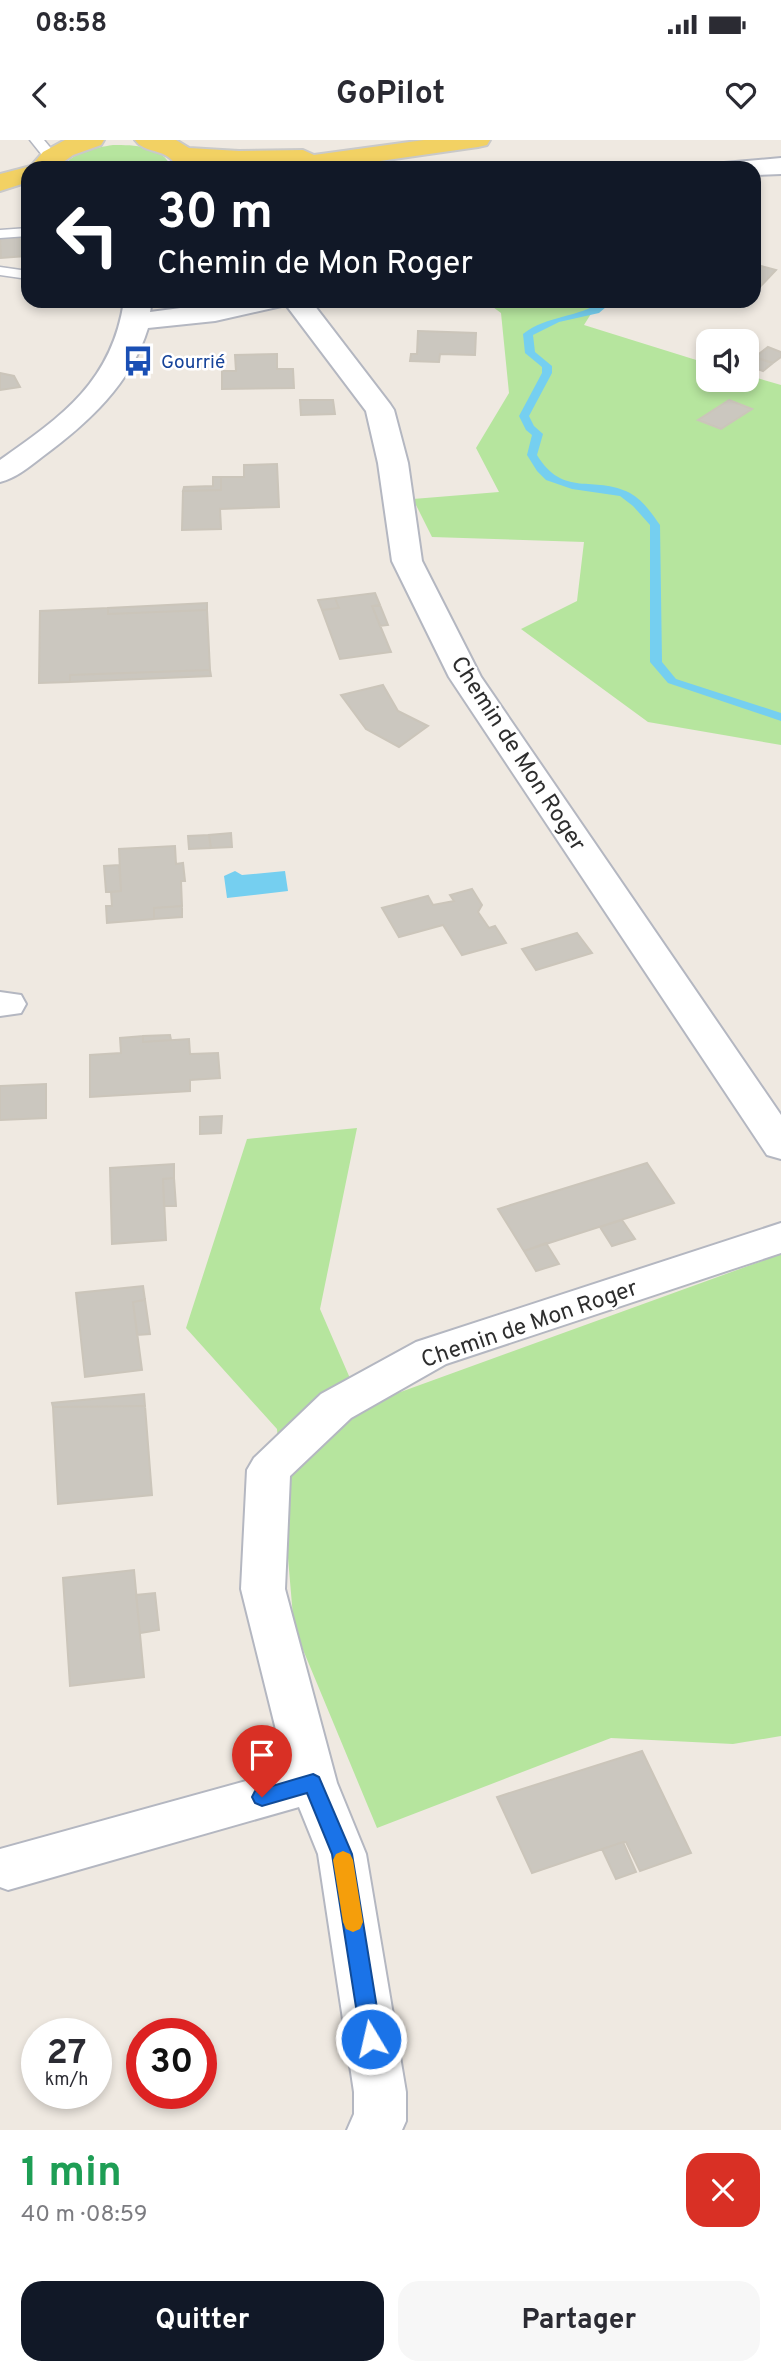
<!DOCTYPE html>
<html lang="fr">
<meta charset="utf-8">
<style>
:root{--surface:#fff;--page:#f7f7f7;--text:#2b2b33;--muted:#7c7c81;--accent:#111827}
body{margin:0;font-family:Overpass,sans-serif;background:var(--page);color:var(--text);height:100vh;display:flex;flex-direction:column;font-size:26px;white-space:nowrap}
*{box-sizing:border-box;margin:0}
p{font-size:23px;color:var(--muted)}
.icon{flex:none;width:38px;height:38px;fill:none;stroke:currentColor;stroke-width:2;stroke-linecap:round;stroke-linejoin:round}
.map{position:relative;height:1990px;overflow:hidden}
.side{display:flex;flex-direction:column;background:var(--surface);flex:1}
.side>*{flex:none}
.top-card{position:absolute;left:21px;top:21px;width:740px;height:147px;border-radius:21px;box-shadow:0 4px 10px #0003;background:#111827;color:#fff;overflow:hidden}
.fabs{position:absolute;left:696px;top:189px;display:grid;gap:14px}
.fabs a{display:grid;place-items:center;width:63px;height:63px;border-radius:14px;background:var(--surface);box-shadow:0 4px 10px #0003;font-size:35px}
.speed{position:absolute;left:21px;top:1878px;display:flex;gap:14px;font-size:35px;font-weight:700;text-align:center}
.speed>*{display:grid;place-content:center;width:91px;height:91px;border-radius:50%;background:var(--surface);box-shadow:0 4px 10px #0003;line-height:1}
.speed small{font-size:18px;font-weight:400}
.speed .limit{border:10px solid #d22;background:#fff;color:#111}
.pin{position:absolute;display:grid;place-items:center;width:60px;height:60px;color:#fff;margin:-72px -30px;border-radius:50% 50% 50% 0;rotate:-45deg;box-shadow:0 0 7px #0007}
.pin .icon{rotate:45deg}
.me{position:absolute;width:77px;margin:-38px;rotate:351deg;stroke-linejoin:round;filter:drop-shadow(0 0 5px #0008)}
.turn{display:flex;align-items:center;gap:24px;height:147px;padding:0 21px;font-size:32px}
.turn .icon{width:91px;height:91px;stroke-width:2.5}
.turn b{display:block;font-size:49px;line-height:60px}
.round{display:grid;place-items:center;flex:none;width:74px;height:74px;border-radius:21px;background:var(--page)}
.head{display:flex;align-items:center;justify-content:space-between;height:119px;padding:0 21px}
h1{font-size:42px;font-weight:700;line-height:52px;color:#1e9e55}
.primary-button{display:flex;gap:14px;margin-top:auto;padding:14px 21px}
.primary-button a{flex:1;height:80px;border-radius:21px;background:var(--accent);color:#fff;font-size:28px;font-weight:700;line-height:80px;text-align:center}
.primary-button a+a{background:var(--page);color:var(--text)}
.status{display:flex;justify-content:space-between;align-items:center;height:49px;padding:0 35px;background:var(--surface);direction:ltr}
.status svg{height:19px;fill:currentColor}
header{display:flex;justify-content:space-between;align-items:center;height:91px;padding:0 21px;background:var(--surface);font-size:32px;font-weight:700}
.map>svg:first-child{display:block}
.green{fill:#b6e59e}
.water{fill:#75cff0}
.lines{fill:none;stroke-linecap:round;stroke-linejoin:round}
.stream{fill:#75cff0;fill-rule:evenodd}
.building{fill:#cbc7bf;stroke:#cbc5ba;stroke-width:2}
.lane-casing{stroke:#b4b7c1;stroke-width:3}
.street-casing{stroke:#b4b7c1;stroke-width:4}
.primary-casing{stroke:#c9c9c9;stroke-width:4}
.lane{fill:#fff;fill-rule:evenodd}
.street{fill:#fff;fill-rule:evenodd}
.primary{fill:#f2d163;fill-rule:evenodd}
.route{fill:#1a73e8;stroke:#114b97;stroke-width:2}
.slow{fill:#f59e0b}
.labels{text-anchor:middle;stroke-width:5;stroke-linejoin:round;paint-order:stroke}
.far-transit-label{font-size:19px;fill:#164399;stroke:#fff;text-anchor:start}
.street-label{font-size:23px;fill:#2e2e2e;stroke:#fff}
</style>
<div class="status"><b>08:58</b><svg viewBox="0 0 49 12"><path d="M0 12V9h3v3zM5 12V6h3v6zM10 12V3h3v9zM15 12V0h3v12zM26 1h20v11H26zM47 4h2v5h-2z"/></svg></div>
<header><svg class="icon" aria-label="back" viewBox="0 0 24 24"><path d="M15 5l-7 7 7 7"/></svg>GoPilot<svg class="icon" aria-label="heart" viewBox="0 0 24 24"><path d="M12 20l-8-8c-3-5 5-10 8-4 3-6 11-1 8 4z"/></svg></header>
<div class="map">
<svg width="781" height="1990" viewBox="0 0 781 1990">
<rect width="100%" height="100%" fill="#efe9e1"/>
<path class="green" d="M113,5C134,5 162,5 172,28H62C74,11 94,8 113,5Z
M485,161H599L584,185L709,224V240H747V235L781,245V605L648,582L521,489L577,461L584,402L432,397L413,359L499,352L476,308L509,253L501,173Z
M357,988L320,1169L362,1266L781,1114V1596L733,1604L611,1598L377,1688L294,1488L277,1289L186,1188L247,999Z"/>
<path class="water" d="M235,731L242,735L285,731L288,751L227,758L224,736Z"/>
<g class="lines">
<path class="stream" d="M602,161H613L599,173L559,182L533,195L535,212L552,226V233L529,276L534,286L543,294L537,315C564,359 593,334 630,353C643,360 652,374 660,385L662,522L676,539L781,573V581L668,543L650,522V385L633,366L620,356L572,349L546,340L537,331L527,315L532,295L526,290L519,276L542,233V227L525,213L523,194C547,175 579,178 602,161Z"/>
</g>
<path class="building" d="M24,97L26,116L1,118L0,98Z
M754,124L776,130L758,149L754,148Z
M418,191L476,193L475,215L440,214L439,222L410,221L411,214H417Z
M768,207L781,212V217L773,223L755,217Z
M277,214V229H293L294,248L222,249V231H236L235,215Z
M760,219L773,223L763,231L750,226Z
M0,233L14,236L20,247L0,250Z
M300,260H333L335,274L301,275Z
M729,260L752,269L721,289L698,280Z
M277,324L279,367L220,369L221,389L182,390L183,351L221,350V337H244V325Z
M213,337H221V350L183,351L184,347L213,346Z
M375,453L380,465L372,466L391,512L340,519L322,470L339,468L335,458Z
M335,458L339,468L322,470L318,460Z
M207,463V470L108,474V468Z
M380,465L388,485L380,486L372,466Z
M108,468V474L207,470L210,530L70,535V542L39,543L40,471Z
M210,530L211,536L70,542V535Z
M383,545L398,571L428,586L399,607L366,589L341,555Z
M231,693L232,707L211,708L209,695Z
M209,695L211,708L189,709L188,696Z
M175,706L176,724L183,723L185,741H181L182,766L154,768V779L107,783L106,766H112L111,752L121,751L119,709Z
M119,725L121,751L106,752L104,726Z
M472,749L482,765L478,772L489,788L495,786L506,803L462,815L443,785L399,797L382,768L428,756L433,765L454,761L450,755Z
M182,766V777L154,779V768Z
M577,793L592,813L536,830L522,809Z
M170,895L171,900L143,902V896Z
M143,896V902L189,899L190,914L218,913L220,938L190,940V951L90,957V915L121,913L120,898Z
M46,944V978L0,980V946Z
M222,976L221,993L200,994V977Z
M647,1023L674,1063L524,1111L498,1069Z
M174,1024V1038L163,1039L166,1100L112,1104L110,1028Z
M174,1038L176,1066H164L163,1039Z
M622,1080L635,1099L612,1106L600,1087Z
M546,1103L559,1124L536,1131L524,1111Z
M143,1146L145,1160L133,1162L142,1230L85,1237L76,1153Z
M145,1160L150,1194L137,1195L133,1162Z
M144,1254L145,1266L53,1267L52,1263Z
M145,1266L152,1355L58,1364L53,1267Z
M134,1430L144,1537L70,1546L63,1438Z
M155,1453L159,1490L140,1493L136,1455Z
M642,1611L691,1713L640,1731L626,1702H623L532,1733L497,1657Z
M623,1702L636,1732L616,1739L602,1709Z"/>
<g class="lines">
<g class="lane-casing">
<path id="lane" d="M30,0H44L58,17L56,20H46Z
M28,88V96L0,98V90Z
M0,127L28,131V139L0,135Z"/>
</g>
<g class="street-casing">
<path id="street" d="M781,18V34L754,35V28H720L724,23Z
M124,161H152L150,172L234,161H311L390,264L394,270L408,323L422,421L481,537L781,975V1019L767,1015L449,537L392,421L378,323L366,271L286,165L215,181L148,188C131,244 88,283 42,317C29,327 16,338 0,342V320C63,276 112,241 124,161Z
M0,852L21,855L26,864L21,873L0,876Z
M781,1083V1113L446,1224L351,1278L290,1336L285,1449L337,1643L366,1714L406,1952V1981L402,1990H347L354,1974V1952L318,1714L299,1667L8,1750L0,1747V1709L286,1630L241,1449L247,1330L254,1318L321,1254L416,1202Z"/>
</g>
<g class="primary-casing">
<path id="primary" d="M65,0H104L101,5L73,15L55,28H28V42L0,51V34L31,26L43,12Z
M135,0H176L189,8L239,11L303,10L314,15L424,0H490L487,5L478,7L331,28H264L266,26L201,24L203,28H177C169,7 145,15 135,0Z"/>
</g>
<use href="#lane" class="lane"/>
<use href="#street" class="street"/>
<use href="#primary" class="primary"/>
</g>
<path class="route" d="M313,1634L319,1637L352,1714L382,1899L379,1906L371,1909L364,1906L361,1899L332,1714L307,1653L262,1666L255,1663L252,1657L255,1651Z"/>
<path class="slow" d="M343,1711L350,1714L353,1720L363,1782L360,1789L353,1792L346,1789L343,1782L333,1720L336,1714Z"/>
<defs>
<g id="bus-bare" transform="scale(2.415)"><path d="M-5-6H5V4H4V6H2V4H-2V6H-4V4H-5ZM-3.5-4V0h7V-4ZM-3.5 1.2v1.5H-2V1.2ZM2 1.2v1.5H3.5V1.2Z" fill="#1a4fb4" stroke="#fff" stroke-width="2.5" paint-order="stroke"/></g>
</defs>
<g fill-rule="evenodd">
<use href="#bus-bare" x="138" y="221"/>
</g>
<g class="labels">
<g class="far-transit-label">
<text x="161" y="228">Gourrié</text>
</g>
<g class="street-label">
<text transform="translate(519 613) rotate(57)" y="8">Chemin de Mon Roger</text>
<text transform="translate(529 1183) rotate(-19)" y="8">Chemin de Mon Roger</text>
</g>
</g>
</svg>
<div class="fabs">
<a><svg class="icon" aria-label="sound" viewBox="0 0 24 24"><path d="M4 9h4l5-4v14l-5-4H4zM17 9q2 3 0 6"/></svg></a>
</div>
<div class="speed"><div>27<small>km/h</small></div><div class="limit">30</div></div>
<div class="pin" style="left:262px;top:1657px;background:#d93025"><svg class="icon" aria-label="arrive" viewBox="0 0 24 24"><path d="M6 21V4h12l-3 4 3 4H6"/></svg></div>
<svg class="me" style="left:371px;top:1899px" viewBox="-20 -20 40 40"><circle r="17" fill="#1a73e8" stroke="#fff" stroke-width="3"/><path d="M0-11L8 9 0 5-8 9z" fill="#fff"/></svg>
<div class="top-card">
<div class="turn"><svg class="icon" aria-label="left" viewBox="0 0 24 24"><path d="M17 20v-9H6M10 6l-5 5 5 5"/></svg><div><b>30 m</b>Chemin de Mon Roger</div></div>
</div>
</div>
<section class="side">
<div class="head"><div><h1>1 min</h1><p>40 m · 08:59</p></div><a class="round" style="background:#d93025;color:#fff"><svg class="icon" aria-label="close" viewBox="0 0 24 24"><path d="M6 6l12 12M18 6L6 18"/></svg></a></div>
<div class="primary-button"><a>Quitter</a><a>Partager</a></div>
</section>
